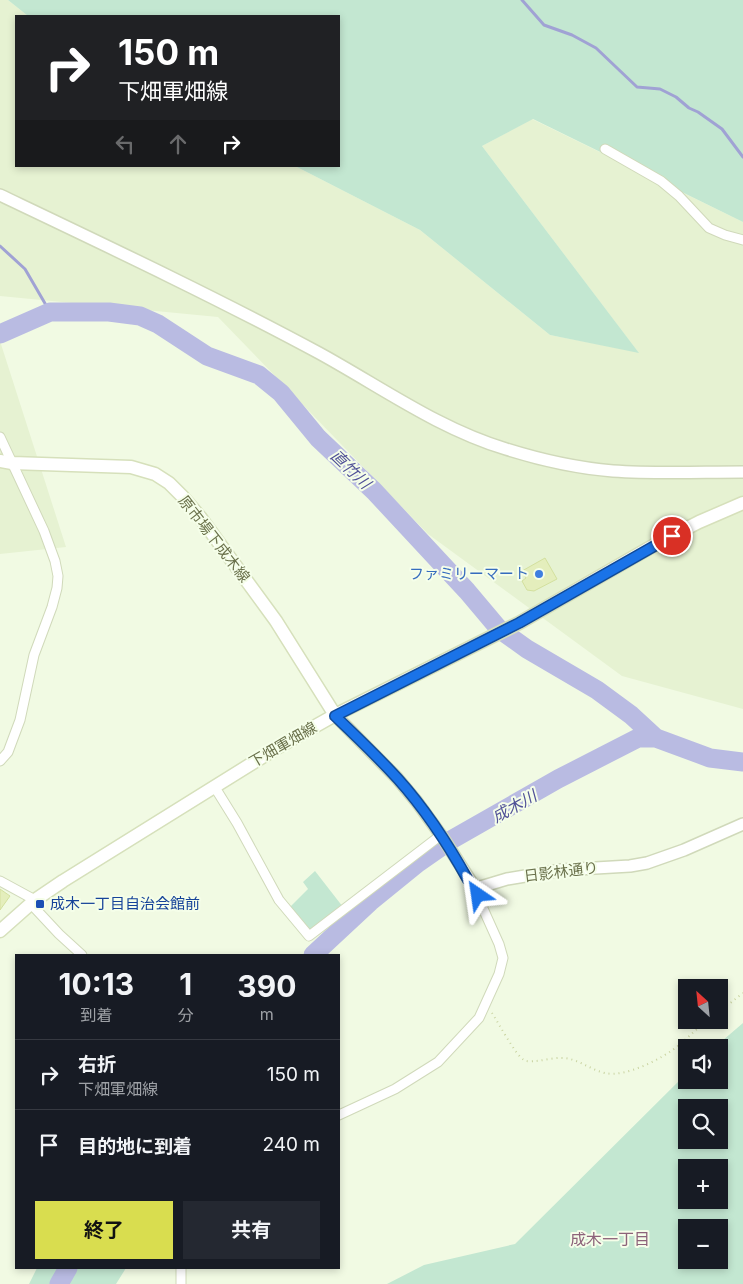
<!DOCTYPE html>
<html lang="ja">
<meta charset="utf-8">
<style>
:root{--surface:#171b24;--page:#242831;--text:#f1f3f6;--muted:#9ea1a6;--line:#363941;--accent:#d9dd4f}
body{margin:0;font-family:Inter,"Noto Sans JP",sans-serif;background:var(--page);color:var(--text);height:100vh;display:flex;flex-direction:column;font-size:19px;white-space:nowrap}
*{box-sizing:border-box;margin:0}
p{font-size:16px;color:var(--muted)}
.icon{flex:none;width:28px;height:28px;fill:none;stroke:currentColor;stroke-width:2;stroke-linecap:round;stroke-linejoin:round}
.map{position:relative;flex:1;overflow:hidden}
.drawer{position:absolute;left:15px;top:954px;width:325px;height:315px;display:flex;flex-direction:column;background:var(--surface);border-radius:0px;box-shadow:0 2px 8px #0003}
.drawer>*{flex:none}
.top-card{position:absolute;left:15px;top:15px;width:325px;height:152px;border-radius:0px;box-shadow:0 2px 8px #0003;background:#202124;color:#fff;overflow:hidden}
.needle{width:32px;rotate:333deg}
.fabs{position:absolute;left:678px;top:979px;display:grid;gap:10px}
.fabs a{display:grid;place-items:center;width:50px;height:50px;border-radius:0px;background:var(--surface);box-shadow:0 2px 8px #0003;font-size:25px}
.pin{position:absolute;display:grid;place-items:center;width:42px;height:42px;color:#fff;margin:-21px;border:2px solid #fff;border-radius:50%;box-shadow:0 1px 5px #0007}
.me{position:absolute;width:55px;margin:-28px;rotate:328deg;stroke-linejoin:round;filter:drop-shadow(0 0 4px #0008)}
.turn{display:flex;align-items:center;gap:18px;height:105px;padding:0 20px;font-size:22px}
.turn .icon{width:65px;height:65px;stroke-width:2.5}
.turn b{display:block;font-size:35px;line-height:42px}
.lanes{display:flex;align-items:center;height:48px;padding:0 20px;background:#0003;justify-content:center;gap:25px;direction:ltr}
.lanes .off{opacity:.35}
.eta{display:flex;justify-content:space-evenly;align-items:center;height:85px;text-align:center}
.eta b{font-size:30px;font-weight:700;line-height:35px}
.action{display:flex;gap:10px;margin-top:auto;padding:10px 20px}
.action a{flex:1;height:58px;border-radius:0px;background:var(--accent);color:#111;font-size:20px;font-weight:700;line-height:58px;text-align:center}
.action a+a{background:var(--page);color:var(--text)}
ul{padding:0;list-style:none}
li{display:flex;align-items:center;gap:15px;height:70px;padding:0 20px;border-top:1px solid var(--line)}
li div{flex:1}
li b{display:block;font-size:19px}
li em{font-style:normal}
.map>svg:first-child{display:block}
.residential{fill:#e6f2d2}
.green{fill:#c3e7d1;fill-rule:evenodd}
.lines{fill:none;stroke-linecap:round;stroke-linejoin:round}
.stream{stroke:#a0a2d4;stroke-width:3}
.river{stroke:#b9bbe2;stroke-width:19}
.building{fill:#e4eebc;stroke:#d3e09e}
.minor-casing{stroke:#d0d9ba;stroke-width:11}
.tertiary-casing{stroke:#d0d9ba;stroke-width:14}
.secondary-casing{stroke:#d6e0bb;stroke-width:15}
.path{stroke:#c9d3a0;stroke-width:2;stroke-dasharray:1 4;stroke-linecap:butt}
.minor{stroke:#fff;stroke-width:9}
.tertiary{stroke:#fff;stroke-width:11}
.secondary{stroke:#fff;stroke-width:12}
.route-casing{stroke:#114b97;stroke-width:12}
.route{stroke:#1a73e8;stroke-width:9}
.shop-dot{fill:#3f7fe0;stroke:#f5fee9;stroke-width:2}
.transit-dot{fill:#1a4fb4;stroke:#f5fee9;stroke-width:2}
.labels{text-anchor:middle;stroke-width:4;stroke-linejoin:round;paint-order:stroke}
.street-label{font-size:15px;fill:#6a714b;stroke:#f5fee9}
.shop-label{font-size:15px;fill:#366cbe;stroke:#f5fee9;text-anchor:end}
.transit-label{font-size:15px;fill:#164399;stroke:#f5fee9;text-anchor:start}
.water-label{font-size:16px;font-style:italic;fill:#505197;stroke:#f5fee9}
.neighbourhood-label{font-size:16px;fill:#8d637a;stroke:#f5fee9}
</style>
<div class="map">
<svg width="743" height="1284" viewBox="0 0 743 1284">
<rect width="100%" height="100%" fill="#f1fae3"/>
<path class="residential" d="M0,0H8L28,16H16V166H295L420,230L550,335L638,352L482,146L532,119L743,222V709L622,676L428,534L218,317L0,296Z
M0,341L66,547L0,554Z"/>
<path class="green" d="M8,0H743V222L533,119L482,146L639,353L550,335L420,230L295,166H339V16H28Z
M315,871L343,907L311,932L289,908L308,889L303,882Z
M743,1023V1284H387L424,1265L515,1244L686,1074V1080H719V1048L715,1047ZM686,1108H719V1140H686ZM686,1168H719V1200H686ZM686,1228H719V1260H686Z
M37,1268H126L116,1284H29Z"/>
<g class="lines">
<path class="stream" d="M522,0L544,25L572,35L596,48L637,87L660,89L676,97L689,108L698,112L722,129L743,157
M0,246L25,269L50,312"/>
<path class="river" d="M0,334L50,312H109L140,316L158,324L207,356L259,375L281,393L318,438L374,491L467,591L499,629L527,649L597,690L631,715L656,738
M313,955L370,902L418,863L451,840L558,779L638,738H656L710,758L743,762
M59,1284L68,1268"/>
</g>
<path class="building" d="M545,558L557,579L534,591L527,590L522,581L526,578L522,571Z
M0,889L10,896L0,910Z"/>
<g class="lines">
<g class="minor-casing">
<path id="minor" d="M605,149L661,181L679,196L709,228L725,235L743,240
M0,437L44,531L55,561L58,576L57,588L52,607L34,655L20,720L8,752L0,761
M214,786L237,823L279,900L309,936L441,835
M0,881L35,900
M31,904L59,934L82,955
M339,1115L395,1089L438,1062L479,1018L499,974L503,958L499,944L481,904L477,888
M181,1268V1284"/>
</g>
<g class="tertiary-casing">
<path id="tertiary" d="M0,195C107,246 215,297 319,353C381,387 439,429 506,449C541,460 577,468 613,471C656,474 700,472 743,472
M335,715L397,778L417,802L443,838L473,885L477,888L507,879L561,870L630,866L647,863L684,850L743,824"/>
</g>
<g class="secondary-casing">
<path id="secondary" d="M0,461L12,463L131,467L155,474L169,483L183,497L200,517L276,621L335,715
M0,931L35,900L63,881L280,746L335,715L519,623L658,543L699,522L743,503"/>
</g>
<path class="path" d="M719,1012L743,993
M492,1013C498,1022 516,1056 524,1060C527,1062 533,1061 536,1061C547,1060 559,1056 570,1059C582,1062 592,1070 605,1073C625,1078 664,1058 679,1045C689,1037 697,1028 708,1020"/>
<use href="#minor" class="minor"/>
<use href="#tertiary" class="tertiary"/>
<use href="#secondary" class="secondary"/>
</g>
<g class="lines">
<g class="route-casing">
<path id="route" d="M478,895V888L473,885L468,880C448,844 425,809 398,779C378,757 356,736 335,716L519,623L672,536"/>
</g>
<use href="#route" class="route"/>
</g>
<circle class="shop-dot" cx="539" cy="574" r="5"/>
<rect class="transit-dot" x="35" y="899" width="10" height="10" rx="2.5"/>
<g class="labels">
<g class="street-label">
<text transform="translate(214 539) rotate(52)" y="5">原市場下成木線</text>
<text transform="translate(283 745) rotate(-30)" y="5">下畑軍畑線</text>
<text transform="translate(561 872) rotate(-7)" y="5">日影林通り</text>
</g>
<g class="shop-label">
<text x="529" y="579">ファミリーマート</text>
</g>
<g class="transit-label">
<text x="50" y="909">成木一丁目自治会館前</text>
</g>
<g class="water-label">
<text transform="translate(351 469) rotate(44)" y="6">直竹川</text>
<text transform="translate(514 806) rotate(-29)" y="6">成木川</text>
</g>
<g class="neighbourhood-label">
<text x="610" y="1245">成木一丁目</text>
</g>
</g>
</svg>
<div class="fabs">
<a><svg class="needle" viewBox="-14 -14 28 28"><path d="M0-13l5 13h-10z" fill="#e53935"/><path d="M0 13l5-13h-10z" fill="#9ea1a6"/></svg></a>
<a><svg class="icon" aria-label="sound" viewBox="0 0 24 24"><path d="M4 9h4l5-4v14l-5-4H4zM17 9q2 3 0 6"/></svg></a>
<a><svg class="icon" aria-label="search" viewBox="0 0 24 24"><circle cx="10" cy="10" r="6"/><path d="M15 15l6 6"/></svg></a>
<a>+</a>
<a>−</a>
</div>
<div class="pin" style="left:672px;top:536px;background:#d93025"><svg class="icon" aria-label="arrive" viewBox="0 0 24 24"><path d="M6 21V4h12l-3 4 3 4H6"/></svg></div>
<svg class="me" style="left:478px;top:895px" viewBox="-20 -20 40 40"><path d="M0-17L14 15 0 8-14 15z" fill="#1a73e8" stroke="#fff" stroke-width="4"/></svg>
<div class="top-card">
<div class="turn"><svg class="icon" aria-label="right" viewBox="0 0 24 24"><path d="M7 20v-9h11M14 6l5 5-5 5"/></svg><div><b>150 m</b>下畑軍畑線</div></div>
<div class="lanes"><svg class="icon off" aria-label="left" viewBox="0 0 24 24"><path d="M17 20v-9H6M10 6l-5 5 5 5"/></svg><svg class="icon off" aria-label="ahead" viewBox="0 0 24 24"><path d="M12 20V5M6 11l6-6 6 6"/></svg><svg class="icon" aria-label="right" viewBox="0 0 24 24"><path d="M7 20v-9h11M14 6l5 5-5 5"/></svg></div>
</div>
<section class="drawer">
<div class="eta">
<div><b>10:13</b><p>到着</p></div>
<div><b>1</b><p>分</p></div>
<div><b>390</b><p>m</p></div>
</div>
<ul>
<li><svg class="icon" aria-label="right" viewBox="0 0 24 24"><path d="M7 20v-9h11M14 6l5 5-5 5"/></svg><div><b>右折</b><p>下畑軍畑線</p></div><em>150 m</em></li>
<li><svg class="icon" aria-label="arrive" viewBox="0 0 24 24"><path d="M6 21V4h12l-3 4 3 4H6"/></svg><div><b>目的地に到着</b></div><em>240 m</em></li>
</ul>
<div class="action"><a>終了</a><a>共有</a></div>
</section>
</div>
